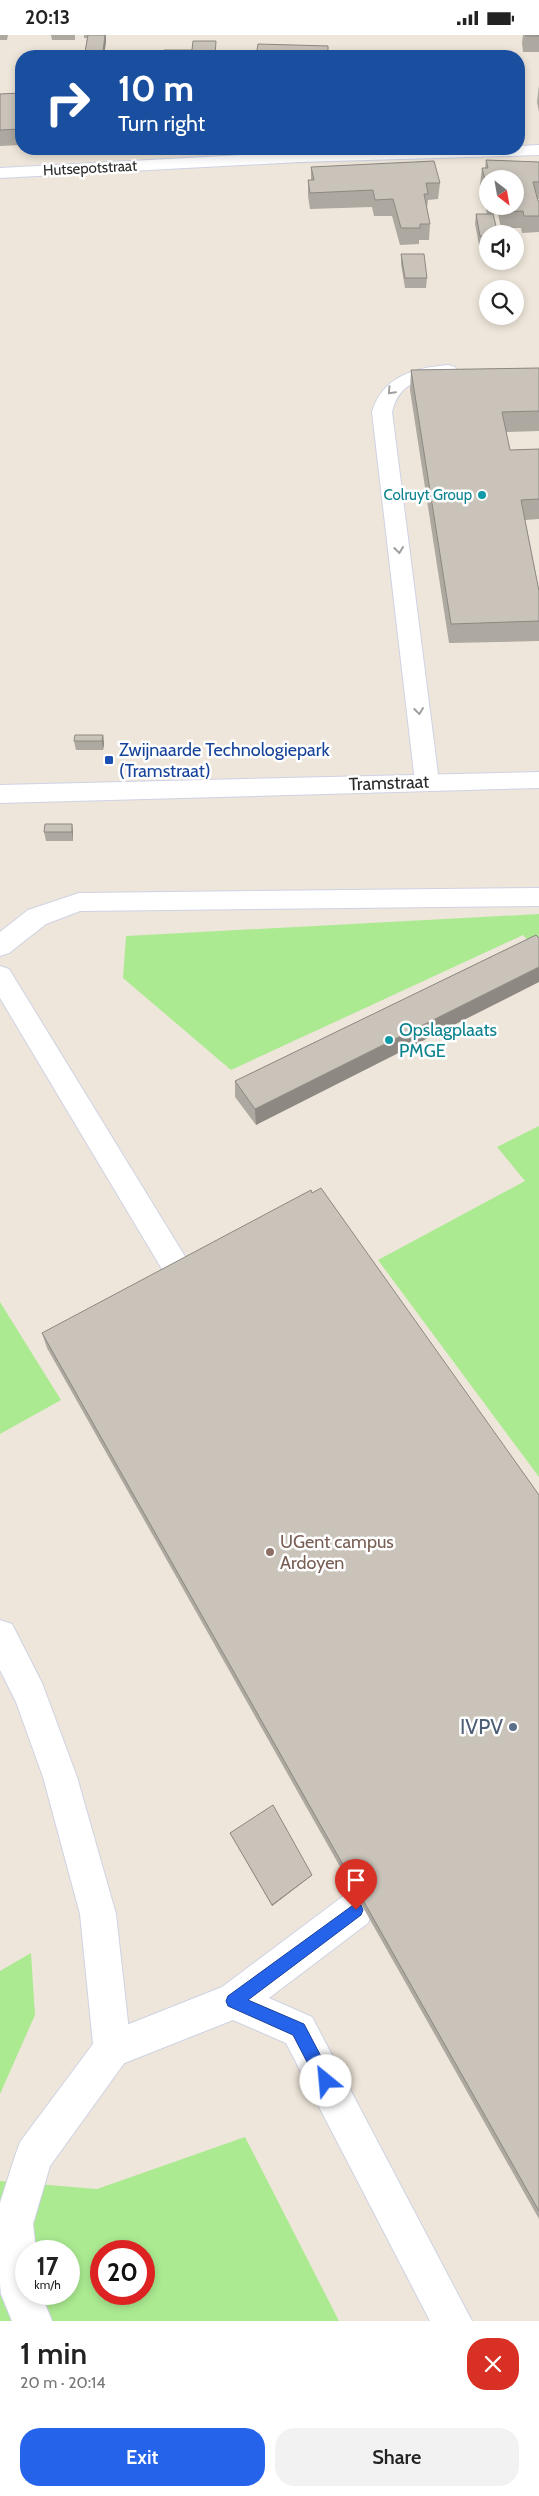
<!DOCTYPE html>
<meta charset="utf-8">
<style>
:root{--surface:#fff;--page:#f2f2f2;--text:#222;--muted:#767676;--accent:#2563eb}
body{margin:0;font-family:Cabin,sans-serif;background:var(--page);color:var(--text);height:100vh;display:flex;flex-direction:column;font-size:19px;white-space:nowrap}
*{box-sizing:border-box;margin:0}
p{font-size:16px;color:var(--muted)}
.icon{flex:none;width:28px;height:28px;fill:none;stroke:currentColor;stroke-width:2;stroke-linecap:round;stroke-linejoin:round}
.map{position:relative;height:2286px;overflow:hidden}
.sheet{display:flex;flex-direction:column;background:var(--surface);flex:1}
.sheet>*{flex:none}
.banner{position:absolute;left:15px;top:15px;width:510px;height:105px;border-radius:20px;box-shadow:0 2px 8px #0003;background:#1a4fa0;color:#fff;overflow:hidden}
.needle{width:32px;rotate:149deg}
.tools{position:absolute;left:479px;top:135px;display:grid;gap:10px}
.tools a{display:grid;place-items:center;width:45px;height:45px;border-radius:50%;background:var(--surface);box-shadow:0 2px 8px #0003;font-size:25px}
.speed{position:absolute;left:15px;top:2205px;display:flex;gap:10px;font-size:25px;font-weight:700;text-align:center}
.speed>*{display:grid;place-content:center;width:65px;height:65px;border-radius:50%;background:var(--surface);box-shadow:0 2px 8px #0003;line-height:1}
.speed small{font-size:12px;font-weight:400}
.speed .limit{border:8px solid #d22;background:#fff;color:#111}
.pin{position:absolute;display:grid;place-items:center;width:42px;height:42px;color:#fff;margin:-51px -21px;border-radius:50% 50% 50% 0;rotate:-45deg;box-shadow:0 0 5px #0007}
.pin .icon{rotate:45deg}
.me{position:absolute;width:55px;margin:-28px;rotate:332deg;stroke-linejoin:round;filter:drop-shadow(0 0 4px #0008)}
.turn{display:flex;align-items:center;gap:18px;height:105px;padding:0 20px;font-size:22px}
.turn .icon{width:65px;height:65px;stroke-width:2.5}
.turn b{display:block;font-size:35px;line-height:42px}
.round{display:grid;place-items:center;flex:none;width:52px;height:52px;border-radius:20px;background:var(--page)}
.overview{display:flex;align-items:center;justify-content:space-between;height:85px;padding:0 20px}
h1{font-size:30px;font-weight:600;line-height:38px}
.primary-button{display:flex;gap:10px;margin-top:auto;padding:10px 20px}
.primary-button a{flex:1;height:58px;border-radius:20px;background:var(--accent);color:#fff;font-size:20px;font-weight:600;line-height:58px;text-align:center}
.primary-button a+a{background:var(--page);color:var(--text)}
.status{display:flex;justify-content:space-between;align-items:center;height:35px;padding:0 25px;background:var(--surface);direction:ltr}
.status svg{height:14px;fill:currentColor}
.map>svg:first-child{display:block}
.green{fill:#abea91;fill-rule:evenodd}
.lines{fill:none;stroke-linecap:round;stroke-linejoin:round}
.lane-casing{stroke:#cfd2e4;stroke-width:2}
.street-casing{stroke:#cfd2e4;stroke-width:2}
.secondary-casing{stroke:#cfd2e4;stroke-width:2}
.lane{fill:#fff;fill-rule:evenodd}
.street{fill:#fff;fill-rule:evenodd}
.secondary{fill:#fff;fill-rule:evenodd}
.wall{fill:#ada8a0;fill-rule:evenodd}
.shaded-wall{fill:#8d8882}
.building{fill:#c9c3ba;stroke:#8d8882}
.oneway{stroke:#9f9f9f}
.route{fill:#2563eb;stroke:#184099}
.culture-dot{fill:#0f9aa8;stroke:#fff;stroke-width:2}
.transit-dot{fill:#1a4fb4;stroke:#fff;stroke-width:2}
.education-dot{fill:#8d6e63;stroke:#fff;stroke-width:2}
.service-dot{fill:#5c6f8a;stroke:#fff;stroke-width:2}
.labels{text-anchor:middle;stroke-width:5;stroke-linejoin:round;paint-order:stroke}
.far-street-label{font-size:15px;fill:#2a2a2a;stroke:#fff}
.far-culture-label{font-size:15px;fill:#0d838f;stroke:#fff;text-anchor:end}
.transit-label{font-size:18px;fill:#164399;stroke:#fff;text-anchor:start}
.street-label{font-size:18px;fill:#2a2a2a;stroke:#fff}
.culture-label{font-size:18px;fill:#0d838f;stroke:#fff;text-anchor:start}
.education-label{font-size:18px;fill:#785e54;stroke:#fff;text-anchor:start}
.near-service-label{font-size:21px;fill:#4e5e75;stroke:#fff;text-anchor:end}
</style>
<div class="status"><b>20:13</b><svg viewBox="0 0 49 12"><path d="M0 12V9h3v3zM5 12V6h3v6zM10 12V3h3v9zM15 12V0h3v12zM26 1h20v11H26zM47 4h2v5h-2z"/></svg></div>
<div class="map">
<svg width="539" height="2286" viewBox="0 0 539 2286">
<rect width="100%" height="100%" fill="#eee6da"/>
<path class="green" d="M539,879V917L523,900L231,1035L123,943L126,901Z
M539,1091V1442L378,1225L525,1146L497,1112Z
M0,1267L61,1365L0,1399Z
M31,1918L35,1980L0,2059V1936Z
M245,2102L339,2286H0V2146L97,2154ZM26,2216H69V2259H26ZM101,2216H144V2259H101Z"/>
<g class="lines">
<g class="lane-casing">
<path id="lane" d="M448,330L455,332L457,336L455,340C425,347 401,341 392,377L439,747L435,753L427,755L419,753L415,747L372,377C383,341 414,333 448,330Z
M539,853V871L80,876L46,889L9,918L0,921V897L28,875L79,858Z
M0,931L9,934L189,1228L193,1237L189,1246L179,1250L169,1246L0,963Z
M355,1857L368,1862L373,1875L368,1888L269,1963L312,1982L472,2286H430L286,2008L233,1985L112,2033L99,2027L93,2014L99,2001L222,1952L342,1862Z"/>
</g>
<g class="street-casing">
<path id="street" d="M0,1585L12,1589L42,1648L77,1742L116,1879L131,2014L125,2027L50,2131L33,2189L36,2216H26V2259H41L52,2286H12L1,2259L0,2249V2168L15,2121L20,2107L93,2009L80,1879L43,1742L16,1667L0,1635Z"/>
</g>
<g class="secondary-casing">
<path id="secondary" d="M539,110V120L300,127L0,143V133L300,117L519,114V111Z
M539,737V753L0,768V750Z"/>
</g>
<use href="#lane" class="lane"/>
<use href="#street" class="street"/>
<use href="#secondary" class="secondary"/>
</g>
<path class="wall" d="M0,0H8L7,5H0Z
M51,0H75V5H52Z
M84,0H106V6L104,21H85V17L87,3H84Z
M523,0H539V17H523L522,8Z
M539,50V77L537,67Z
M21,58V110L0,111V59Z
M79,114H155V119H80Z
M486,125L539,127V164H537L538,166H539V197L522,198L521,193H501L498,179H487L480,150L482,133H485ZM488,144L515,171H488Z
M311,132L440,148L438,164L428,165L427,173L430,189L429,205H419V209L400,210L392,181H374L372,172L310,174L308,161V145H311Z
M476,179L488,199V210H479L475,189Z
M401,219L427,243L426,253H405L401,229Z
M539,333V396L506,397L510,415L539,414V484L525,485L539,556V606L449,608L410,355L411,335Z
M103,700L104,709L103,715H76L74,706Z
M72,789L73,798V806H46L44,797Z
M536,900L256,1090L235,1062V1046Z
M42,1298L539,1460V2184L47,1313Z
M230,1798L311,1841L272,1871Z"/>
<path class="shaded-wall" d="M105,0H106V6L104,21H103V17Z
M103,700L104,709L103,715L102,706Z
M72,789L73,798V806L72,797Z
M539,932V947L256,1090L255,1074Z
M312,1840L311,1841L272,1871V1870Z"/>
<path class="building" d="M88,0H105L103,17H85Z
M525,0H539V1H526Z
M193,6H216L215,21H163L164,15H192Z
M258,9L328,11V21H256Z
M482,19H506V21H483Z
M21,58V94L0,95V59Z
M486,125L539,127V147H533L538,166H539V181H524L523,176L503,177L502,171H515V144H488V157L482,133H488Z
M434,126L440,148H426L428,159H424L430,189H420V193H401L393,164L375,165L373,155L310,158L308,145H314L311,132Z
M476,179H493L498,199H488V201H480Z
M401,219H424L427,243H405Z
M539,333V376L502,377L510,415L539,414V464L521,465L539,556V586L451,589L411,335Z
M75,700H103L102,706H74Z
M45,789H72V797H44Z
M536,900L539,903V932L255,1074L235,1046Z
M321,1153L539,1460V2176L42,1298L311,1155L312,1158Z
M273,1770L312,1840L272,1870L230,1798Z"/>
<defs><path id="oneway-chevron" d="M-2-3.5L2.5 0L-2 3.5" fill="none" stroke-width="1.6" stroke-linecap="round" stroke-linejoin="round" transform="scale(1.25)"/></defs>
<g class="oneway">
<use href="#oneway-chevron" transform="translate(391 356) rotate(133)"/>
<use href="#oneway-chevron" transform="translate(399 515) rotate(83)"/>
<use href="#oneway-chevron" transform="translate(419 676) rotate(83)"/>
</g>
<path class="route" d="M356,1868L361,1870L363,1875L361,1880L248,1965L304,1989L334,2046L331,2052L326,2054L320,2052L293,2000L228,1971L226,1966L228,1961Z"/>
<g class="culture-dot">
<circle cx="482" cy="460" r="5"/>
<circle cx="389" cy="1005" r="5"/>
</g>
<rect class="transit-dot" x="104" y="720" width="10" height="10" rx="2.5"/>
<circle class="education-dot" cx="270" cy="1517" r="5"/>
<circle class="service-dot" cx="513" cy="1692" r="5"/>
<g class="labels">
<g class="far-street-label">
<text transform="translate(90 133) rotate(-3)" y="5">Hutsepotstraat</text>
</g>
<g class="far-culture-label">
<text x="472" y="465">Colruyt Group</text>
</g>
<g class="transit-label">
<text x="119" y="721">Zwijnaarde Technologiepark<tspan x="119" dy="21">(Tramstraat)</tspan></text>
</g>
<g class="street-label">
<text transform="translate(389 748) rotate(-2)" y="6">Tramstraat</text>
</g>
<g class="culture-label">
<text x="399" y="1001">Opslagplaats<tspan x="399" dy="21">PMGE</tspan></text>
</g>
<g class="education-label">
<text x="280" y="1513">UGent campus<tspan x="280" dy="21">Ardoyen</tspan></text>
</g>
<g class="near-service-label">
<text x="503" y="1699">IVPV</text>
</g>
</g>
</svg>
<div class="tools">
<a><svg class="needle" viewBox="-14 -14 28 28"><path d="M0-13l5 13h-10z" fill="#e53935"/><path d="M0 13l5-13h-10z" fill="#767676"/></svg></a>
<a><svg class="icon" aria-label="sound" viewBox="0 0 24 24"><path d="M4 9h4l5-4v14l-5-4H4zM17 9q2 3 0 6"/></svg></a>
<a><svg class="icon" aria-label="search" viewBox="0 0 24 24"><circle cx="10" cy="10" r="6"/><path d="M15 15l6 6"/></svg></a>
</div>
<div class="speed"><div>17<small>km/h</small></div><div class="limit">20</div></div>
<div class="pin" style="left:356px;top:1875px;background:#d93025"><svg class="icon" aria-label="arrive" viewBox="0 0 24 24"><path d="M6 21V4h12l-3 4 3 4H6"/></svg></div>
<svg class="me" style="left:326px;top:2046px" viewBox="-20 -20 40 40"><circle r="19" fill="#fff"/><path d="M0-13L10 11 0 6-10 11z" fill="#2563eb"/></svg>
<div class="banner">
<div class="turn"><svg class="icon" aria-label="right" viewBox="0 0 24 24"><path d="M7 20v-9h11M14 6l5 5-5 5"/></svg><div><b>10 m</b>Turn right</div></div>
</div>
</div>
<section class="sheet">
<div class="overview"><div><h1>1 min</h1><p>20 m · 20:14</p></div><a class="round" style="background:#d93025;color:#fff"><svg class="icon" aria-label="close" viewBox="0 0 24 24"><path d="M6 6l12 12M18 6L6 18"/></svg></a></div>
<div class="primary-button"><a>Exit</a><a>Share</a></div>
</section>
